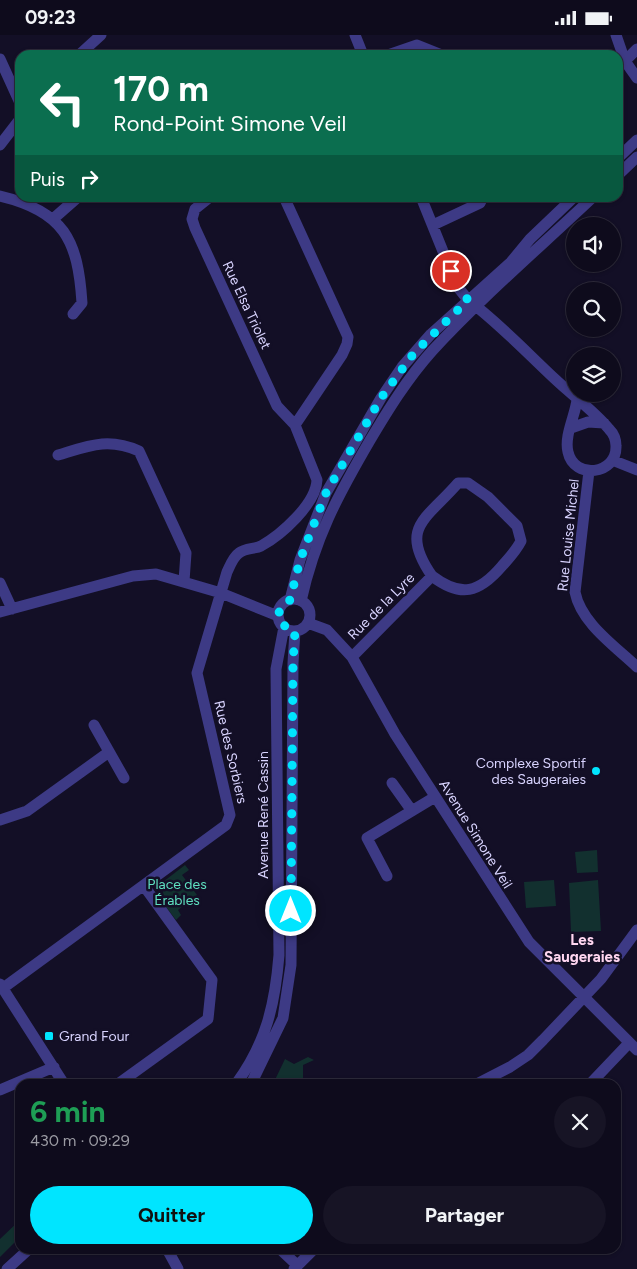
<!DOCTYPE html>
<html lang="fr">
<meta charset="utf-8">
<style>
:root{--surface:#0e0b1c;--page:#171425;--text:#f1f3f6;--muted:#9b9ba3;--line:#2e2b3b;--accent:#00e5ff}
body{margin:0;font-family:Figtree,sans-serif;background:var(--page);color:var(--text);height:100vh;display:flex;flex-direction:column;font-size:19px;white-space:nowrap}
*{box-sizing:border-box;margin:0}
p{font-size:16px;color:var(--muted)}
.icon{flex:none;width:28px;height:28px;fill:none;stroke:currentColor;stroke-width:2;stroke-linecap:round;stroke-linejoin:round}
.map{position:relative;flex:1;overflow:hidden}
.sheet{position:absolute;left:15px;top:1044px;width:606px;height:175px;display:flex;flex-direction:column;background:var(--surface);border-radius:15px;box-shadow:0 1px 4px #0004,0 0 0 1px var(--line)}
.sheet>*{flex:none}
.banner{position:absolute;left:15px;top:15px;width:608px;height:152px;border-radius:15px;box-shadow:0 1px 4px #0004,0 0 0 1px var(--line);background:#0b6e4f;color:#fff;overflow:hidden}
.tools{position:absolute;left:566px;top:182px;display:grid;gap:10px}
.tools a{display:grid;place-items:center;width:55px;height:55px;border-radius:50%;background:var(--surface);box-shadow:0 1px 4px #0004,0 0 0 1px var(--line);font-size:25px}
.pin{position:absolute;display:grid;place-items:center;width:42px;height:42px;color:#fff;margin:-21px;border:2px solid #fff;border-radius:50%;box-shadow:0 1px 5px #0007}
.me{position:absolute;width:55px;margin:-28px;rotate:0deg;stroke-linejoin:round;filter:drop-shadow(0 0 4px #0008)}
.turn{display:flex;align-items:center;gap:18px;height:105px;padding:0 15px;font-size:22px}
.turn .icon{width:65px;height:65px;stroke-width:2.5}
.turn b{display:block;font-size:35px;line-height:42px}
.then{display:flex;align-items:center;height:48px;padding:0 15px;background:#0003;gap:10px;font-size:19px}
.round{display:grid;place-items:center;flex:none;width:52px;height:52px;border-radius:26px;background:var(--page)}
.headline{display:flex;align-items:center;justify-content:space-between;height:85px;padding:0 15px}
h1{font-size:30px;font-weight:700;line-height:38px;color:#1e9e55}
.action{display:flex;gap:10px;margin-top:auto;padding:10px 15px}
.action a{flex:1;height:58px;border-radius:30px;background:var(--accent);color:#111;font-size:20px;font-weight:700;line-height:58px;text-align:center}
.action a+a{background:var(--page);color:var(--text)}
.status{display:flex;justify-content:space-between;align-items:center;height:35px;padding:0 25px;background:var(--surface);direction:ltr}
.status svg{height:14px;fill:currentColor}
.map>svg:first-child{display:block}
.green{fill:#12302f}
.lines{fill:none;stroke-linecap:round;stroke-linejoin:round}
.minor{stroke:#3d3a85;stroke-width:11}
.route{stroke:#00e5ff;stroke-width:9;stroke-dasharray:0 16.2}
.poi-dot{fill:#00e5ff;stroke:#130f26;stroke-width:2}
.labels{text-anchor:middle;stroke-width:5;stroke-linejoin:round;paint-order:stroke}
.street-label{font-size:14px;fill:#d9d4ff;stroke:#130f26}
.poi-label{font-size:14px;fill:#d9d4ff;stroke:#130f26;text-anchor:end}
.park-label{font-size:14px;fill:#5fe0c0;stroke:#130f26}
.neighbourhood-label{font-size:15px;font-weight:bold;fill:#ffd6f0;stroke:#130f26}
</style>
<div class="status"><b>09:23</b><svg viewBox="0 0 49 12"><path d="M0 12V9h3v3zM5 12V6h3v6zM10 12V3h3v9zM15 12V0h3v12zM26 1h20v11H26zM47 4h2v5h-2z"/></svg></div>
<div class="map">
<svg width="637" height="1234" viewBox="0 0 637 1234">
<rect width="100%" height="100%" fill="#130f26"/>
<path class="green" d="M597,815L598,837L577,838L575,817Z
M185,830L189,835L182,840L197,860L178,875L181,880L176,885L157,860L163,856L159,850Z
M554,845L556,871L526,873L524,847Z
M598,845L601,896L571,897L569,848Z
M308,1022L314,1025L303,1030V1046L278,1045L277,1049H273L285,1024L294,1029Z
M20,1185V1202L0,1222V1204Z"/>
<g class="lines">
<path class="minor" d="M355,0L363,20
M616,0L625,26L637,43
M79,20L101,0
M388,20L417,10L442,20
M0,24L20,68
M625,26L637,14
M0,110L20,84
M618,123L637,105
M618,140L637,122
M0,161C64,176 78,205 82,268L73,279
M284,162L348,302L347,309L342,320L295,390
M421,162L457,251L468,265C499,288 527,318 555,344C573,361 593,375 609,394C613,398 616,404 616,411C617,440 574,445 568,417C564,401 575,381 577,365
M53,184L78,162
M433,190L480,168L483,162
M571,393L588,387L604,388
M58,420C88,411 108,402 139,416L186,518L184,546
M612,425L637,435
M589,436L575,557C581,588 615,611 637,632
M0,548L12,574
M278 580a16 16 0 1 1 32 0a16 16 0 1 1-32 0Z
M290,565L300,525L326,458L381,363L402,332L431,299L511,227L530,204L574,162
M301,566C315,503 337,462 369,407C388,375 407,344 432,316C482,262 539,213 593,162
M0,577L133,541L156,539L221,558L278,581
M308,588L327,595L352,622L395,699L529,907L637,1015
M352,622L432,541C461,563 479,558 502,531C509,523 516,516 521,506L517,491L488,462L468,448H458C427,484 398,492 432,541
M94,690L124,743
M392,748L412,776
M0,785L27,776L109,717
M387,841L367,803L435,762
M0,949L64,1049
M3,953L226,790L230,780L197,638L227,537C230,531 233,522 239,518C245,513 255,514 261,511C281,500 316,469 317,445L295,390L277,371L195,193L192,184L195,174L210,162
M118,1049L208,984L212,945L144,851
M236,1049C266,1008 275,970 279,920L276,634L284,592
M251,1049L283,983L291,930L293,628L295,596
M477,1049L510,1032L528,1020L543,1005L601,944L637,895
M590,1049L629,1008
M0,1055L54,1032
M167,1214L178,1234
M280,1214L297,1230
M7,1234L29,1214
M294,1234L314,1214"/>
</g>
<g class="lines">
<path class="route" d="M291,876L293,628L295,596L281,589L279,576L290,565L300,525L326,458L381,363L414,318L468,265L457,251L451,236"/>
</g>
<g class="poi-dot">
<circle cx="596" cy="736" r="5"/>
<rect x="44" y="996" width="10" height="10" rx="2.5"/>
</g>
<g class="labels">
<g class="street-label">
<text transform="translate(247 270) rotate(65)" y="5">Rue Elsa Triolet</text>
<text transform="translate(568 500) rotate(-84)" y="5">Rue Louise Michel</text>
<text transform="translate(381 571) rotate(-45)" y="5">Rue de la Lyre</text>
<text transform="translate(231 717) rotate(77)" y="5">Rue des Sorbiers</text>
<text transform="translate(263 780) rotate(-90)" y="5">Avenue René Cassin</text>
<text transform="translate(476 799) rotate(58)" y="5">Avenue Simone Veil</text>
</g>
<g class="poi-label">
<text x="586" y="733">Complexe Sportif<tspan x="586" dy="16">des Saugeraies</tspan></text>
<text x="59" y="1006" text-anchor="start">Grand Four</text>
</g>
<g class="park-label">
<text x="177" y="854">Place des<tspan x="177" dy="16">Érables</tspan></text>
</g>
<g class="neighbourhood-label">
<text x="582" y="910">Les<tspan x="582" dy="17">Saugeraies</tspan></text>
</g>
</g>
</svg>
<div class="tools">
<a><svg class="icon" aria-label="sound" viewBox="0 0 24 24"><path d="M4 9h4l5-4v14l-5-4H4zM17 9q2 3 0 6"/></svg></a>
<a><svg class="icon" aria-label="search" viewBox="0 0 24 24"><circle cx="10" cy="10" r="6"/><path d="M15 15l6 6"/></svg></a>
<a><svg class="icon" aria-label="layers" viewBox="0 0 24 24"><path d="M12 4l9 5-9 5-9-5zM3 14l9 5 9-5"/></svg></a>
</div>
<div class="pin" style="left:451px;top:236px;background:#d93025"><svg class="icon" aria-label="arrive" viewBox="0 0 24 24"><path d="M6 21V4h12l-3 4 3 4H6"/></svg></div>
<svg class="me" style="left:291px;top:876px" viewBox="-20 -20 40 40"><circle r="17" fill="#00e5ff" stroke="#fff" stroke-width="3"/><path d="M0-11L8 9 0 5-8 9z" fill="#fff"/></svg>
<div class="banner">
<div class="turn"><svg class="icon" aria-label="left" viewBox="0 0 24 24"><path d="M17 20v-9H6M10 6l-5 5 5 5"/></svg><div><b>170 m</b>Rond-Point Simone Veil</div></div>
<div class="then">Puis<svg class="icon" aria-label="right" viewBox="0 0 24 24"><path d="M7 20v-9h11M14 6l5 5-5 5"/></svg></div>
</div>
<section class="sheet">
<div class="headline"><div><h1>6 min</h1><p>430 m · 09:29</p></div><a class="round"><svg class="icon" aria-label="close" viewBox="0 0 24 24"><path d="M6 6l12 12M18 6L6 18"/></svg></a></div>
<div class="action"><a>Quitter</a><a>Partager</a></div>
</section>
</div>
